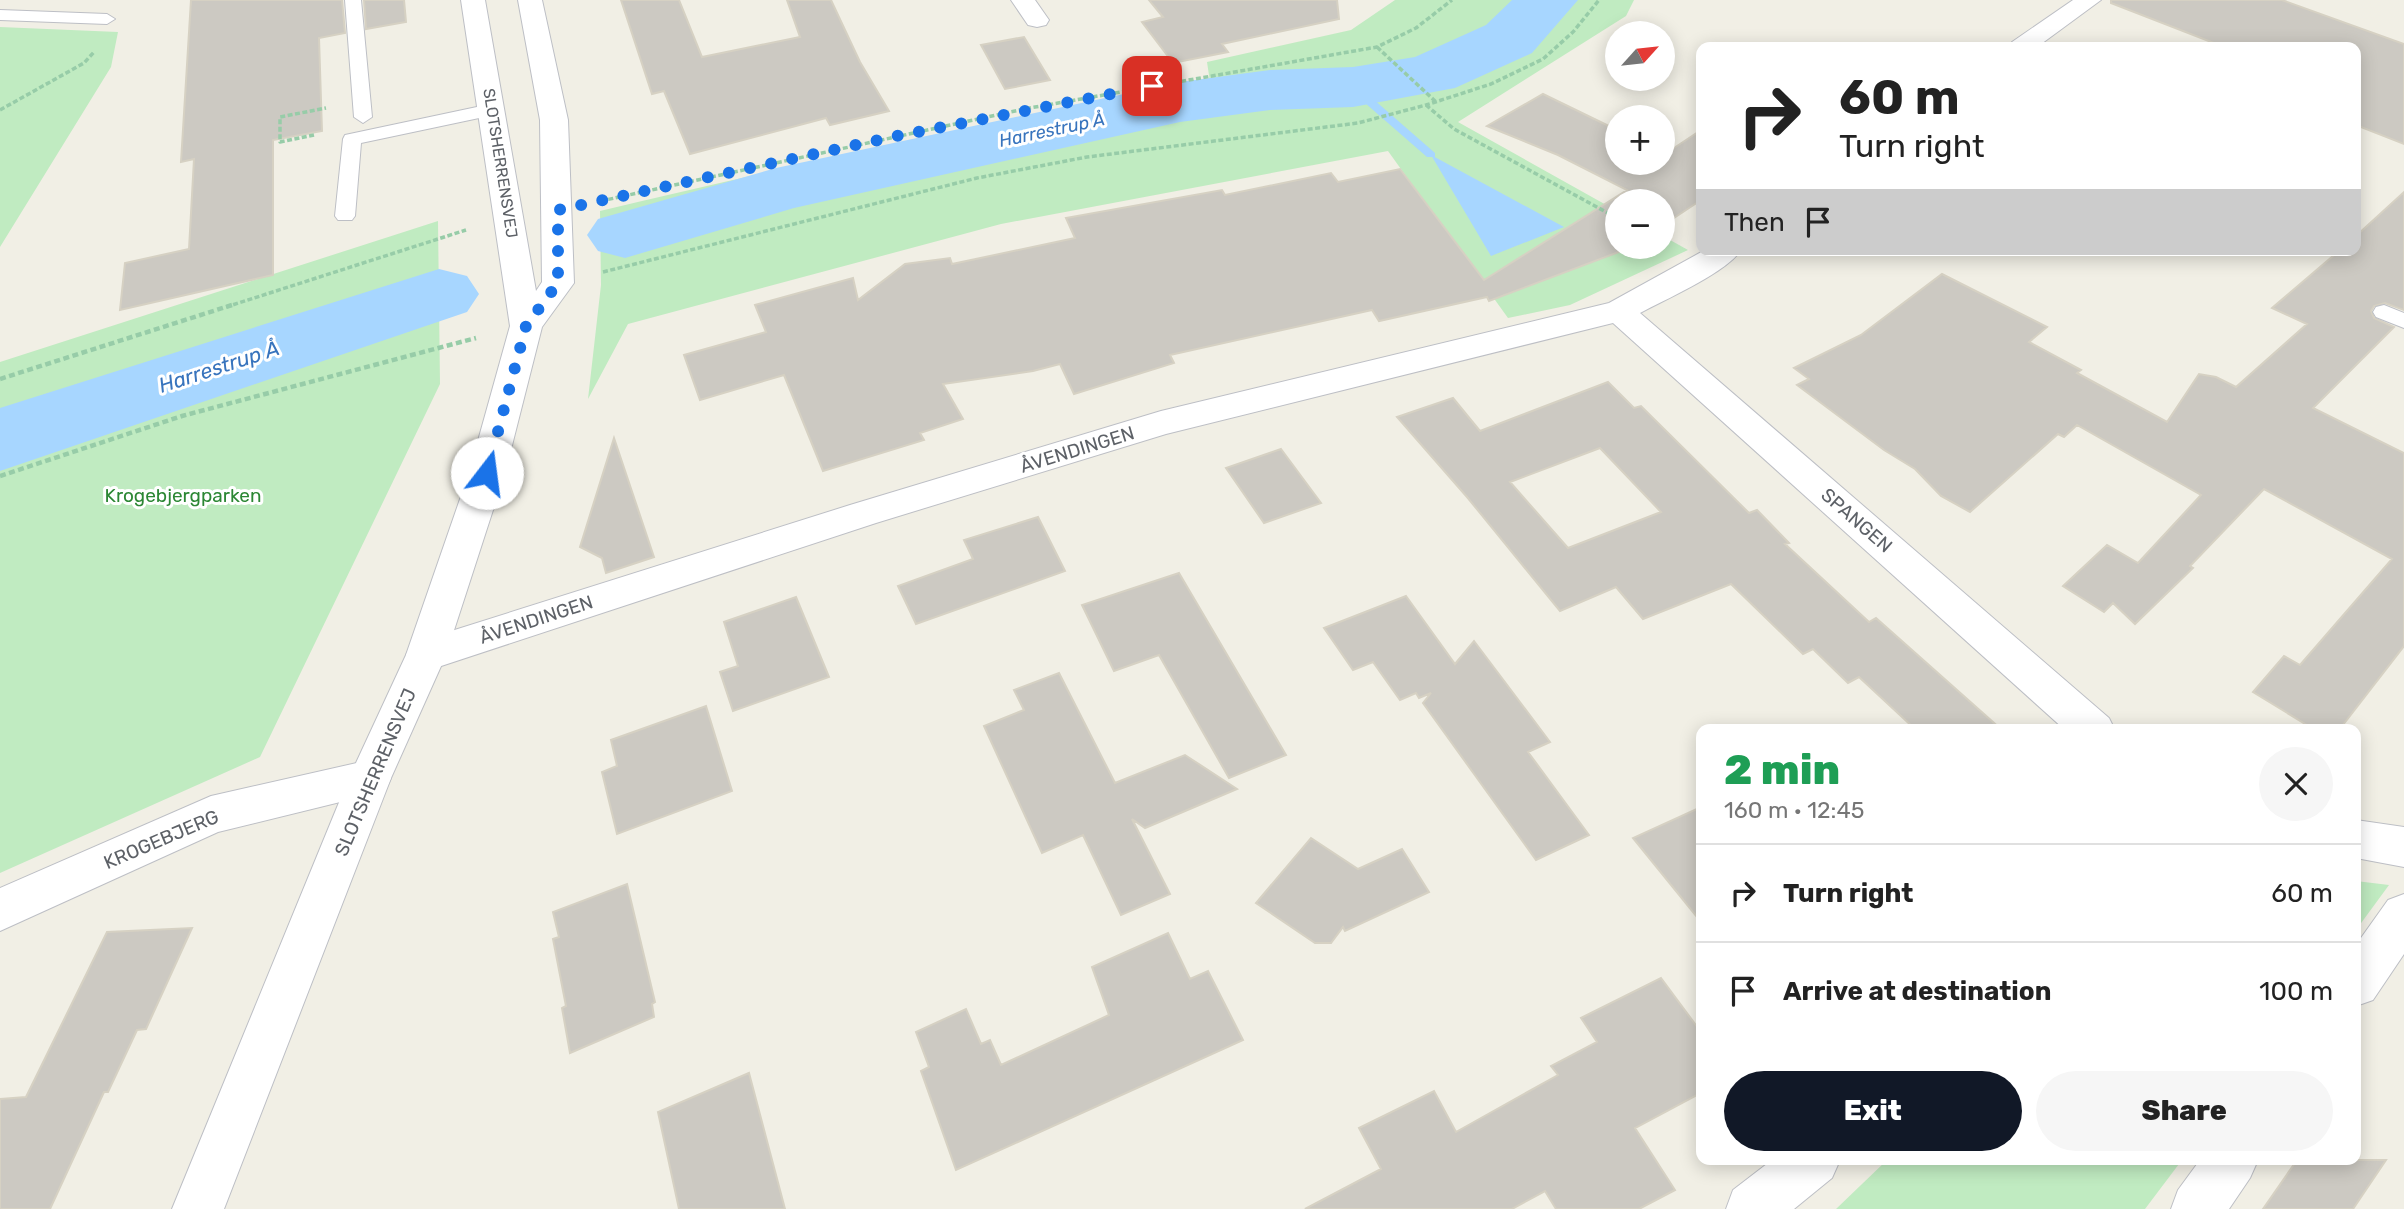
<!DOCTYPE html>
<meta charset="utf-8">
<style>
:root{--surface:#fff;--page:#f6f6f6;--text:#222;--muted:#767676;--line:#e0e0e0;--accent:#111827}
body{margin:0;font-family:Rubik,sans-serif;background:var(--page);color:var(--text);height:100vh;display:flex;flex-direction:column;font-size:26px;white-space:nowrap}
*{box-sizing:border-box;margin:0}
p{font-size:23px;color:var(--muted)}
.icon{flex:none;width:38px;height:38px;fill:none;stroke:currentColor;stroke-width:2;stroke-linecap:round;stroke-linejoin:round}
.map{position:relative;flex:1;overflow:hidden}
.side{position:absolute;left:1696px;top:724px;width:665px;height:441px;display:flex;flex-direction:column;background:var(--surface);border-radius:14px;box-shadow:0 4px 18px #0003}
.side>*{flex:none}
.guide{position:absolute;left:1696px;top:42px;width:665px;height:214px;border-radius:14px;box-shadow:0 4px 18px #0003;background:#fff;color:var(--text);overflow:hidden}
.needle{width:46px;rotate:63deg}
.tools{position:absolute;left:1605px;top:21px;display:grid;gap:14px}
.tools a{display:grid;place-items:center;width:70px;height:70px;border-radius:50%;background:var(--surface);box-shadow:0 4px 18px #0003;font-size:35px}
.pin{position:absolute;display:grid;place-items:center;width:60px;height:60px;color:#fff;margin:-30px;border-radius:14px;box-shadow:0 4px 10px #0006}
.me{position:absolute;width:77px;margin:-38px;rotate:15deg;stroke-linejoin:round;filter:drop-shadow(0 0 5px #0008)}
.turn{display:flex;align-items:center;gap:24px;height:147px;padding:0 28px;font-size:32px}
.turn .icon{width:91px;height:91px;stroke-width:2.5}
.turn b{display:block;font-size:49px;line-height:60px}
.then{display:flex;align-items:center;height:66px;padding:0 28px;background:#0003;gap:14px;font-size:26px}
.round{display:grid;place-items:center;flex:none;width:74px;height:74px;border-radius:37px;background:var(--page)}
.head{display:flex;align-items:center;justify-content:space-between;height:119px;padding:0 28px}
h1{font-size:42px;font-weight:800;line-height:52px;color:#1e9e55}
.action{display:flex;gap:14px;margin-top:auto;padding:14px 28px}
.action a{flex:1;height:80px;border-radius:42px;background:var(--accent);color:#fff;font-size:28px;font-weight:800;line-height:80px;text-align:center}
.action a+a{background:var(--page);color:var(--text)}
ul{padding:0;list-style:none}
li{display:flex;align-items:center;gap:21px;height:98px;padding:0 28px;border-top:2px solid var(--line)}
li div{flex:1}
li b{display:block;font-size:26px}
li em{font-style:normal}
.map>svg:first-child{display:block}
.green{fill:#c0ebc1}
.water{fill:#a7d6ff}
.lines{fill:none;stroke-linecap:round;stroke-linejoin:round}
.stream{fill:#a7d6ff;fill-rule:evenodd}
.river{fill:#a7d6ff;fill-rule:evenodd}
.building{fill:#ccc9c2;stroke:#d6d1c3;stroke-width:2;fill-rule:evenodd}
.service-casing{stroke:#bdbfc5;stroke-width:2}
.minor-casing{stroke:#bdbfc5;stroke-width:2}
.tertiary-casing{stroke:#bdbfc5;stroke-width:2}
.path-far1{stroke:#97cca8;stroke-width:3.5;stroke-dasharray:5 2.5;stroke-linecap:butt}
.path{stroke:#97cca8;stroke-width:4.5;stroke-dasharray:6 3.5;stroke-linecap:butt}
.service{fill:#fff;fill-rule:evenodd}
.minor{fill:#fff;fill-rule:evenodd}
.tertiary{fill:#fff;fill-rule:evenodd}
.route{stroke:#1a73e8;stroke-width:12;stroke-dasharray:0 21.6}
.labels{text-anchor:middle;stroke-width:6;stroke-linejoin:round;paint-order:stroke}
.far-street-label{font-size:16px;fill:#5d6167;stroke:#fff}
.far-water-label{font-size:18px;font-style:italic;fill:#3874bd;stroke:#fff}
.street-label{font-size:19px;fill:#5d6167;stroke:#fff}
.park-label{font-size:19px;fill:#2c8734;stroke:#fff}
.water-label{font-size:21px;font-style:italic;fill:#3874bd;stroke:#fff}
</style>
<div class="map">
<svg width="2404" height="1209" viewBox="0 0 2404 1209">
<rect width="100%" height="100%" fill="#f1efe5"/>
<path class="green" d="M1395,0H1634L1626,16L1458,122L1617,211V247H1662L1663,236L1688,250L1570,305L1508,318L1388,151L1001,224L628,324L588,399L601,285L600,211C802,162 1005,121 1210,82L1207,62L1351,30Z
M0,27L118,32L111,67L0,247Z
M438,221L440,384L260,757L0,873V362Z
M2356,881L2389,885L2356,930Z
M1887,1160H2182L2145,1209H1836Z"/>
<path class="water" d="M1431,155L1564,227L1491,256Z"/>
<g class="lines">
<path class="stream" d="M1349,85H1357L1435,153V157H1427L1349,89Z"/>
<path class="river" d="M1512,0H1578L1532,53L1455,88L1353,107L1270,110L1180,122L794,208L625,258L598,251L587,235L598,219L776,168L1180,82L1270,70L1353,67L1415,57L1486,25Z
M439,269L467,276L479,294L467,312L0,471V408Z"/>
</g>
<path class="building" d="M191,0H342L345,33L319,38L322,131L273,140V275L120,310L125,263L189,249L194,159L181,162Z
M364,0H404L406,22L366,29Z
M621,0H679L702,57L800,37L787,0H831L860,62L889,111L830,125L826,118L690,154L664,91L652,94Z
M1149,0H1337L1339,19L1222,44L1228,52L1173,63L1142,22L1163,17Z
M2111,0H2282L2404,44V144L2356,125V47H2224L2111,3Z
M1024,37L1050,80L1005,89L981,45Z
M1543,94L1617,130V163H1662V153L1665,154L1701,130V200L1662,226V201H1617V247H1632L1489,301L1487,297L1379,321L1372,310L1170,355L1174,363L1074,394L1060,364L1033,371L943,384L963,419L920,433L924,440L823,471L784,375L700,400L684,355L766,332L755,305L853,278L858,300L905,264L950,258L952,264L1075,238L1066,218L1222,190L1225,195L1331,173L1338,182L1400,169L1484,280L1627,190L1558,155L1487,126Z
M2404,192V310L2385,303L2374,306L2371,311L2374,318L2394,327L2313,408L2404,453V646L2339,730H2315L2253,692L2284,656L2300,665L2392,559L2264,489L2190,566L2193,568L2135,624L2113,603L2104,612L2063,586L2107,545L2138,563L2201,495L2077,425L2064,437L2058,434L1970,512L1941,496L1915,469L1884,450L1797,385L1809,379L1794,368L1861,335L1942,274L2047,327L2029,342L2081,370L2077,373L2167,422L2199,374L2216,377L2236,387L2307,324L2272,308L2340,250H2356V236Z
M1608,382L1634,408L1641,406L1749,513L1757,510L1789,543L1785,544L1869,622L1876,618L2002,730H1916L1859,677L1848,683L1813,649L1803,654L1731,584L1643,619L1616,587L1560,611L1467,497L1397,417L1453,398L1480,431ZM1600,448L1661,512L1568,548L1510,482Z
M614,438L654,557L606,573L602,558L580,547Z
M1281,449L1321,503L1264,523L1226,468Z
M1038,517L1065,571L916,624L898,586L973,559L964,540Z
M1179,573L1286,755L1229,778L1159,655L1114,671L1082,605Z
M1406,596L1455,664L1474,641L1550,742L1528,752L1589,835L1536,860L1423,703L1431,693L1419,698L1416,693L1400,700L1373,662L1353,670L1324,628Z
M796,597L829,677L733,711L720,672L738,666L724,622Z
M1059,673L1115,783L1185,755L1237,789L1145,828L1132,819L1170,894L1121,915L1083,835L1042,853L984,726L1024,710L1014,690Z
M706,706L732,791L617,834L602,772L617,766L611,740Z
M1701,807V922L1633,838Z
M1311,838L1358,869L1402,849L1429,892L1345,931L1343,927L1331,943H1315L1256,903Z
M627,884L655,1002L652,1004L654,1017L570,1053L562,1008L566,1006L553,939L559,937L553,912Z
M192,928L146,1029L137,1030L108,1092H104L50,1209H0V1099L26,1097L107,932Z
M1168,933L1190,979L1208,971L1243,1040L956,1170L921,1071L929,1067L916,1032L966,1009L981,1044L990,1040L1001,1065L1109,1015L1092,967Z
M1661,978L1701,1032V1093L1635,1128L1675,1190L1639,1209H1556L1545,1191L1512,1209H1305L1381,1169L1359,1128L1434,1091L1456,1132L1558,1075L1551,1066L1597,1042L1581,1018Z
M749,1073L785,1209H679L658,1112Z
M2297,1160H2386L2353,1209H2263Z"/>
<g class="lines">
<g class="service-casing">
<path id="service" d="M345,0H361L372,117L363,123L354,117Z
M0,10L107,14L115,19L107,24L0,20Z
M491,104L500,110L498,114L361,143L355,216L352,220H338L335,216L343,139L345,135Z
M2384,305L2404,313V328L2376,317L2373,312L2376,307Z"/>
</g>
<g class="minor-casing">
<path id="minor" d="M1011,0H1035L1049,20L1046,25L1037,27L1028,25Z
M2073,0H2101L2037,47H2008L2012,42Z
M1705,250H1741C1726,273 1666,299 1640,313L2109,718L2115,730H2065L1613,323L1166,434L876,523L426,671L412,666L406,655L412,644L426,639L850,505L1161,411L1609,303Z
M370,760L385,765L391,778L385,791L218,832L0,931V888L211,796Z
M2356,820L2404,827V867L2356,858Z
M2404,894V954L2373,1000L2356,1006V945L2388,900Z
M1772,1160H1840L1832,1178L1794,1209H1726L1733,1190Z
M2200,1160H2258L2250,1178L2229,1209H2171L2178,1190Z"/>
</g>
<g class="tertiary-casing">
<path id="tertiary" d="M461,0H485L536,291L542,282L540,120L518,0H542L568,120L574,283L542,327L505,473L446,655L391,778L224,1209H172L349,778L406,655L469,473L510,326Z"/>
</g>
<path class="path-far1" d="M1377,47L1435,101
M1426,105L1454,129L1617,218
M0,110L84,63L94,52
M314,135L280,142V117L326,108
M601,201L1024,109L1377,47L1416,28L1452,0
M603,272L977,178L1087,157L1358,123L1426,105L1491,84L1543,59L1573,32L1599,0
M226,307L466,230"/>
<path class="path" d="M0,379L232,305
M0,476L182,416L476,338"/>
<use href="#service" class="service"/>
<use href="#minor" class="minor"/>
<use href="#tertiary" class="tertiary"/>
</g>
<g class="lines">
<path class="route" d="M487,473L526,326L558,283V210L897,136L1152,86"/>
</g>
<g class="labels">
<g class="far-street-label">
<text transform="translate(501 163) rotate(81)" y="6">SLOTSHERRENSVEJ</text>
</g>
<g class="far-water-label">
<text transform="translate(1052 130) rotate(-12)" y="6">Harrestrup Å</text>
</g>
<g class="street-label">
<text transform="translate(1077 449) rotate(-17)" y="7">ÅVENDINGEN</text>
<text transform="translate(1857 520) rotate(41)" y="7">SPANGEN</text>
<text transform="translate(536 619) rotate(-18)" y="7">ÅVENDINGEN</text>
<text transform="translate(375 772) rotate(-67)" y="7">SLOTSHERRENSVEJ</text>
<text transform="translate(161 839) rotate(-23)" y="7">KROGEBJERG</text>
</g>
<g class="park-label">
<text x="183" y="502">Krogebjergparken</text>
</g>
<g class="water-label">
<text transform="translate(219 367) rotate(-18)" y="7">Harrestrup Å</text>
</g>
</g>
</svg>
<div class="tools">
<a><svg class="needle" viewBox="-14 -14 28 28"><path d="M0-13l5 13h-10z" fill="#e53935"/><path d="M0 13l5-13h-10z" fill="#767676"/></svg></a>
<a>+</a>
<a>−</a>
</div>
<div class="pin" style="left:1152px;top:86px;background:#d93025"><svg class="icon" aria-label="arrive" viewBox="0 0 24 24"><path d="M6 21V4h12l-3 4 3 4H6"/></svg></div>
<svg class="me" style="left:487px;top:473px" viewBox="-20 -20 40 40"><circle r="19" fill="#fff"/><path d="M0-13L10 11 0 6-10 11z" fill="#1a73e8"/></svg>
<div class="guide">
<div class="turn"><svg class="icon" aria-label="right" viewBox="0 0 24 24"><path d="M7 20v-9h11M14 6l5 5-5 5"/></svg><div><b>60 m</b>Turn right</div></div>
<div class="then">Then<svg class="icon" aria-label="arrive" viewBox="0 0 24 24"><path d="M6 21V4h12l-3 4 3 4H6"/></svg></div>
</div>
<section class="side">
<div class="head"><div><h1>2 min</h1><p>160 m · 12:45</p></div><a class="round"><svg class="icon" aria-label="close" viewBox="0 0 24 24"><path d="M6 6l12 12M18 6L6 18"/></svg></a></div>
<ul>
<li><svg class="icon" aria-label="right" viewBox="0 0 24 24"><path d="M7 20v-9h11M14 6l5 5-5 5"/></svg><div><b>Turn right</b></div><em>60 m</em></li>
<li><svg class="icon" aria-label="arrive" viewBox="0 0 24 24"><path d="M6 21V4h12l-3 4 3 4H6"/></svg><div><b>Arrive at destination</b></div><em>100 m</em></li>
</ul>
<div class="action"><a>Exit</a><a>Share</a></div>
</section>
</div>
